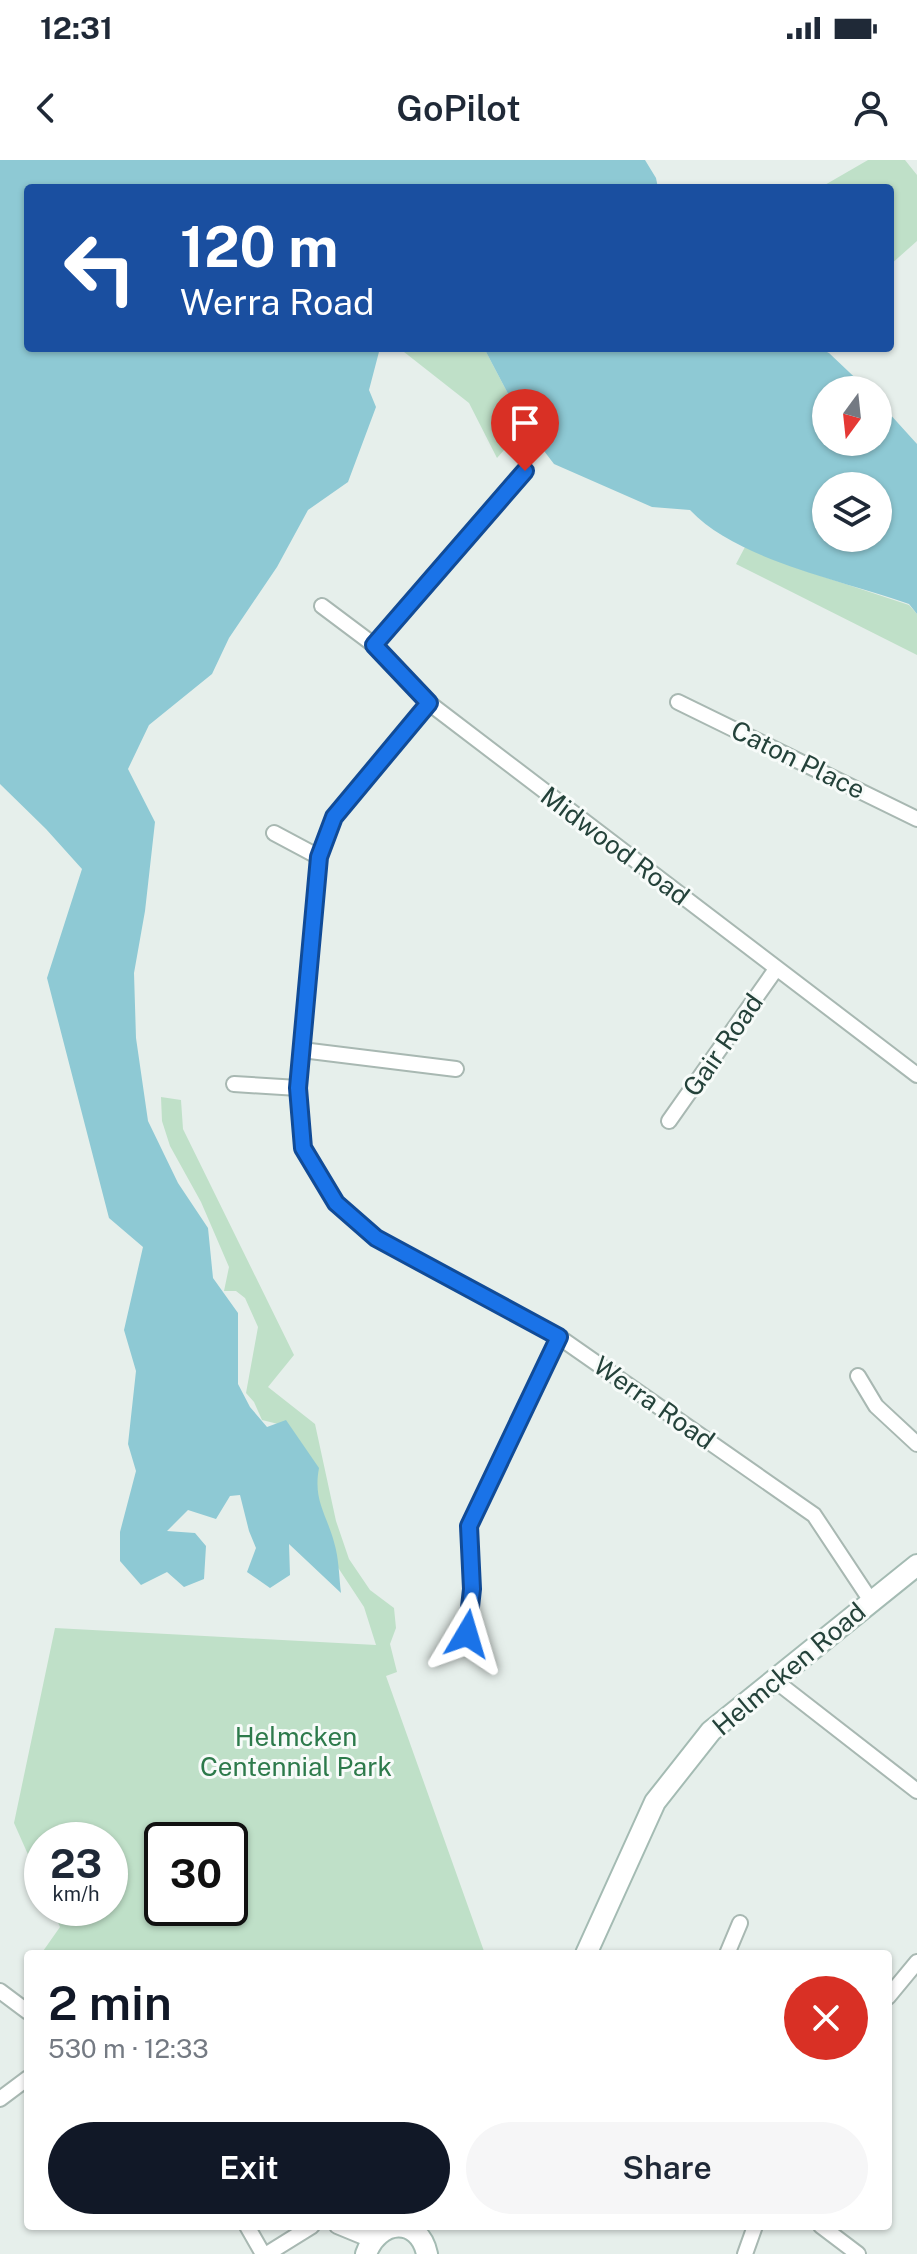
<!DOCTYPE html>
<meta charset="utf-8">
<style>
:root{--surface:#fff;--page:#f6f6f7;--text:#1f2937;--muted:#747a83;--accent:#111827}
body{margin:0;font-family:"Public Sans",sans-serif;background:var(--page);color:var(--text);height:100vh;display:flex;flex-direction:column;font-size:30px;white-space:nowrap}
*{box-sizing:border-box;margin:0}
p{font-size:26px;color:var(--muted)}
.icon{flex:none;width:44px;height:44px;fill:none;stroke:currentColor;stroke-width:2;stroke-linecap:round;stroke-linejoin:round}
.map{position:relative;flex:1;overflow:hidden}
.side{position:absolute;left:24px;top:1790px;width:868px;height:280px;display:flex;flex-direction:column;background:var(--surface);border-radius:8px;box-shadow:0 2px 6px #0004}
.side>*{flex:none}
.banner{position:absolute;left:24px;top:24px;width:870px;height:168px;border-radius:8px;box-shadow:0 2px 6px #0004;background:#1a4fa0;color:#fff;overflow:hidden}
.needle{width:52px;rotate:195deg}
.tools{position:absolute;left:812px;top:216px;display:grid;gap:16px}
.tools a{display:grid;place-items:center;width:80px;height:80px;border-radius:50%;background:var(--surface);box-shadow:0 2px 6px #0004;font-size:40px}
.speed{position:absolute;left:24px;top:1662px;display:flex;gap:16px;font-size:40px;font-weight:700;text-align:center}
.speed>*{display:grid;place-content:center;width:104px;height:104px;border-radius:50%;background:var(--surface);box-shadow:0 2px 6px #0004;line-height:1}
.speed small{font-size:20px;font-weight:400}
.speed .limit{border:4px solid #111;border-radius:12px;background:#fff;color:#111}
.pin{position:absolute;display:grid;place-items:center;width:68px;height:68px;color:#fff;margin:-82px -34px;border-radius:50% 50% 50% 0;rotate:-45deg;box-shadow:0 0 8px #0007}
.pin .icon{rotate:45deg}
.me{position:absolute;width:88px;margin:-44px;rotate:7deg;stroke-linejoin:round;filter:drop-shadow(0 0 6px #0008)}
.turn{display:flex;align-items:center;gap:28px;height:168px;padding:0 24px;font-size:36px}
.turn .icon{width:104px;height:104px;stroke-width:2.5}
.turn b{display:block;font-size:56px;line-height:68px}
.round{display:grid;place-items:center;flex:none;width:84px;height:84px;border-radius:42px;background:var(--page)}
.headline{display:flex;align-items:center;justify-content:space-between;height:136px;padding:0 24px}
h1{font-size:48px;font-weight:600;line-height:60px;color:var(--accent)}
.cta{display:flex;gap:16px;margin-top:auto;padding:16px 24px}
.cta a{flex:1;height:92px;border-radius:48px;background:var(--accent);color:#fff;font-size:32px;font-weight:600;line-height:92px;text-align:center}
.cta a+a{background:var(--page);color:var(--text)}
.status{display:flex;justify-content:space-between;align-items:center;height:56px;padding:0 40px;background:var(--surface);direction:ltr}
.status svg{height:22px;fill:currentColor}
header{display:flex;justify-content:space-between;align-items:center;height:104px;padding:0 24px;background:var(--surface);font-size:36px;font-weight:600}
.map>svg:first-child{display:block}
.green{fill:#bfe0c8;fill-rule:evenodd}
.water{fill:#8ec9d4;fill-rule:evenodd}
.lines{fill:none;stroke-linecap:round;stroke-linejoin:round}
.street-casing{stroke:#a8b8b2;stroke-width:18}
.secondary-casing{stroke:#a4bbb3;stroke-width:24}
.street{stroke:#fff;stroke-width:14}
.secondary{stroke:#fff;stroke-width:20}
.route-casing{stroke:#114b97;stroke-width:20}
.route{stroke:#1a73e8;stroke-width:14}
.labels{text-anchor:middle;stroke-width:6;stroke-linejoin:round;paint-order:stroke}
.street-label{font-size:26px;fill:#24423a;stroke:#f7fbf9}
.park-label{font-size:26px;fill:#2d7a4b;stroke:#f7fbf9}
</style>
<div class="status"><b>12:31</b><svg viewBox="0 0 49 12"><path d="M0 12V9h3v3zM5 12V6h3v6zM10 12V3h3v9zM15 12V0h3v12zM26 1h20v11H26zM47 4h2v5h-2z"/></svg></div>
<header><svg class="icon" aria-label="back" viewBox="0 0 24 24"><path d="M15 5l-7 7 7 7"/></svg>GoPilot<svg class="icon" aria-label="person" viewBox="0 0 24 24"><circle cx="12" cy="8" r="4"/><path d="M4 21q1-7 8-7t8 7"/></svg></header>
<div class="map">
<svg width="917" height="2094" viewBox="0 0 917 2094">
<rect width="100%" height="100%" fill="#e6efeb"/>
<path class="green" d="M868,0H905L917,15V81L890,105V28L823,26Z
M399,188H484L525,266L497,298L469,243Z
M745,387L797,408L909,445L917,454V495L736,404Z
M161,937L181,940L183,969L294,1195L268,1227L315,1264L336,1361L349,1399L370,1430L394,1448L396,1468L390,1484L397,1512L386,1516L485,1794H41L60,1767L52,1748H110V1680H42V1726L14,1663L55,1468L376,1485L364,1447L337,1406L278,1264L262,1260L254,1242L246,1233L258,1167L245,1138L236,1131H224L229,1107L201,1042L170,986L162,961ZM162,1680H230V1748H162Z"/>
<path class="water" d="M0,0H645L656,18L658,28H28V188H380L369,230L376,247L348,322L308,350L277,407L229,478L212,514L149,565L128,609L155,662L145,751L134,813L136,878L148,961L178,1023L208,1068L213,1118L238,1153V1224L250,1247L267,1267L286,1260L319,1308C313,1340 326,1353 334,1382C339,1398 339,1417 341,1433L289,1384L290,1415L270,1428L247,1412L256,1388L249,1371L240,1335L230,1336L216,1359L188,1350L167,1371L195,1373L206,1386L204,1419L184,1427L167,1412L141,1425L120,1401V1372L136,1311L128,1284L136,1211L124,1170L143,1087L109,1058L47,818L82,709L46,669L0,624Z
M484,188H819L829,193L868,230H826V282H878V241L917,284V454L909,444C843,420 738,401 690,350L652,347L554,304L525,266ZM826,326H878V378H826Z"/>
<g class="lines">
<g class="street-casing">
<path id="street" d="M322,446L374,485L429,543L917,915
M374,485L525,311
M678,542L917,659
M429,543L334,657L319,697L298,928L303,988L336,1043L376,1078L559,1177L814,1355L871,1441
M274,673L319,697
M302,890L456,909
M234,924L298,928
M669,961L776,809
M858,1216L876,1246L917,1284
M467,1474L472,1429L469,1366L559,1177
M773,1519L917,1631
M727,1794L740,1763
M0,1831L28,1852
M888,1837L917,1802
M0,1939L28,1918
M247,2066L263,2094
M337,2066L371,2080
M361,2066L383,2070
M821,2066L858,2094
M267,2094L312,2066
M745,2094L755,2066"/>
</g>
<g class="secondary-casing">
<path id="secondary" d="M586,1794L655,1642L711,1571L917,1405
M366,2094C378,2059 419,2056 427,2094"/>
</g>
<use href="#street" class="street"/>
<use href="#secondary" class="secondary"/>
</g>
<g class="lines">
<g class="route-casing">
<path id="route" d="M467,1474L472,1429L469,1366L559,1177L376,1078L336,1043L303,988L298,928L319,697L334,657L429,543L374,485L525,311"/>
</g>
<use href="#route" class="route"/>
</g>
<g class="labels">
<g class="street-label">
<text transform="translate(798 600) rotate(26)" y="9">Caton Place</text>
<text transform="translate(615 686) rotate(37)" y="9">Midwood Road</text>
<text transform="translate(723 885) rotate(-55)" y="9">Gair Road</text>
<text transform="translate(654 1243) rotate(35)" y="9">Werra Road</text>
<text transform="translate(789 1509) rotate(-40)" y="9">Helmcken Road</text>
</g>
<g class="park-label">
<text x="296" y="1586">Helmcken<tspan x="296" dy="30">Centennial Park</tspan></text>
</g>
</g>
</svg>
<div class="tools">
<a><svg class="needle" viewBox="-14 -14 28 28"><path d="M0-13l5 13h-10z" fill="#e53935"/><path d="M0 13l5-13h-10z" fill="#747a83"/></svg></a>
<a><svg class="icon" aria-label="layers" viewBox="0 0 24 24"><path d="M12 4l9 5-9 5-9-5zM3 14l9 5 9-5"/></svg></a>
</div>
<div class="speed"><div>23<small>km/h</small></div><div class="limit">30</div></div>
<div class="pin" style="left:525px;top:311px;background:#d93025"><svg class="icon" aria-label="arrive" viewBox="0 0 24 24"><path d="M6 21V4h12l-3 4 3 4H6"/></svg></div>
<svg class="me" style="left:467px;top:1474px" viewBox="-20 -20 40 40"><path d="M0-17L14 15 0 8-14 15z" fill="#1a73e8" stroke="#fff" stroke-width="4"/></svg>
<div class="banner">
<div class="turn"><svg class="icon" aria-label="left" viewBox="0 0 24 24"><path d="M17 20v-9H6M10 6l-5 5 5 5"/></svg><div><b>120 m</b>Werra Road</div></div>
</div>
<section class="side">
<div class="headline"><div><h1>2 min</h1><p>530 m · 12:33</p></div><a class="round" style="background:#d93025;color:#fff"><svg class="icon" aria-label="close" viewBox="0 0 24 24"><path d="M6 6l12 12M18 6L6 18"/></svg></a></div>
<div class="cta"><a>Exit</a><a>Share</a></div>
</section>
</div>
